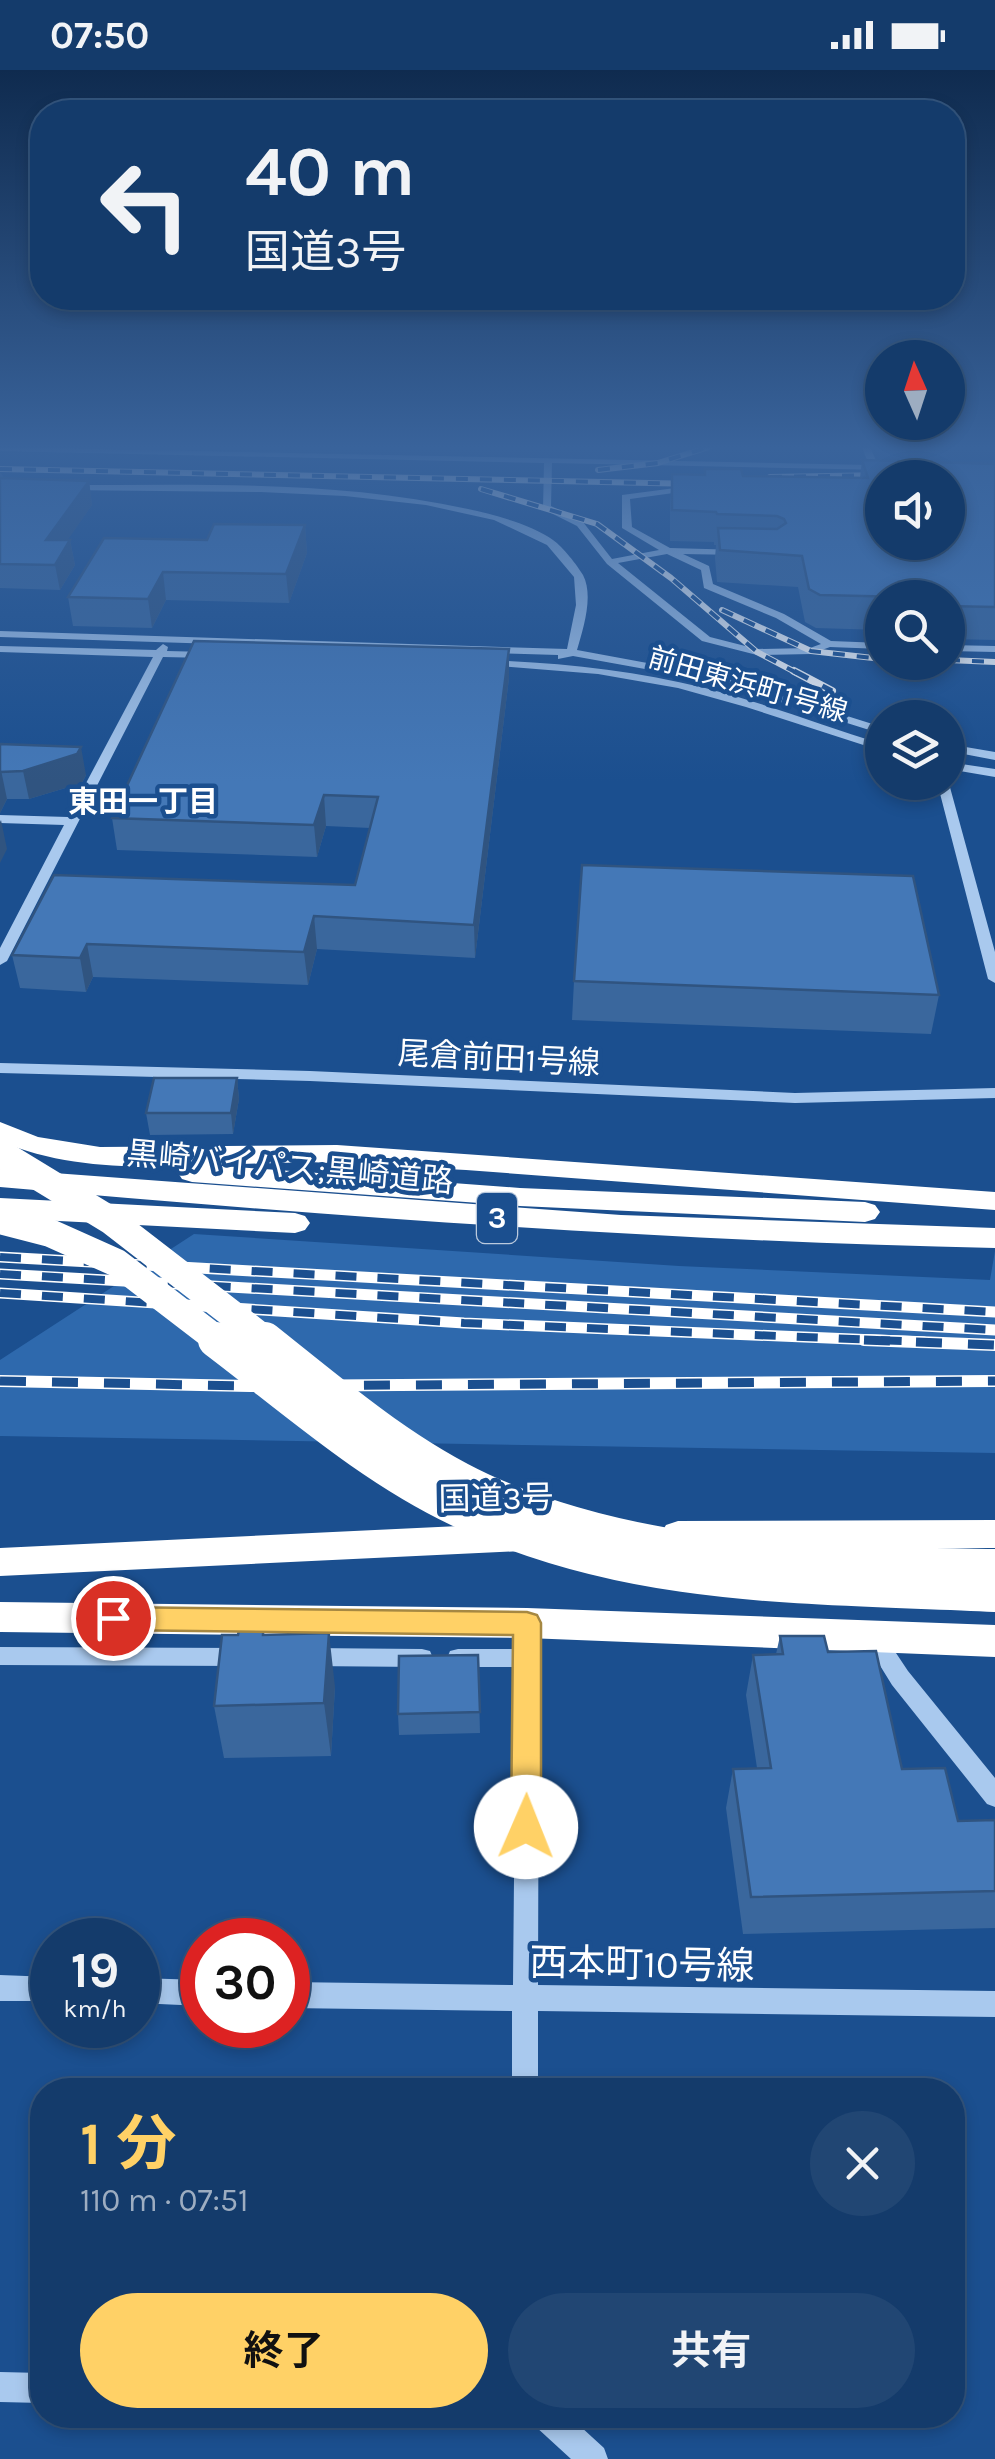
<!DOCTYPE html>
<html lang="ja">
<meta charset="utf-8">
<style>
:root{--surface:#143b6b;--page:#214673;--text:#f1f3f6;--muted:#9dadc1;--line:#33557e;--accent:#ffd166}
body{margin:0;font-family:Karla,"Noto Sans JP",sans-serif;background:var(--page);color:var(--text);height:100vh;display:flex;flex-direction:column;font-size:38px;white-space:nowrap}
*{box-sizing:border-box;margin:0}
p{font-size:32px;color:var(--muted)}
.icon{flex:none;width:55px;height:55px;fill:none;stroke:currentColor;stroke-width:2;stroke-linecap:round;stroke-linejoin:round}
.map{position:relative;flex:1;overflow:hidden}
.sheet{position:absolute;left:30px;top:2008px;width:935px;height:350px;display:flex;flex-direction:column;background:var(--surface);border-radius:40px;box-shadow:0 5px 15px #0003,0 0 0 2px var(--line)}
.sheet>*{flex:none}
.guide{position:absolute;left:30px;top:30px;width:935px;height:210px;border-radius:40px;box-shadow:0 5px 15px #0003,0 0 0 2px var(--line);background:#143b6b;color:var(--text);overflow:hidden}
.needle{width:65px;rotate:357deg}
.controls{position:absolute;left:865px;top:270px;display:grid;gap:20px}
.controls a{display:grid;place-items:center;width:100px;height:100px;border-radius:50%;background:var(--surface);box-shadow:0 5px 15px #0003,0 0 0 2px var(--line);font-size:50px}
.speed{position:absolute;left:30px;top:1848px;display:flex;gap:20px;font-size:50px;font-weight:700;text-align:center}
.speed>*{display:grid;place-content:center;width:130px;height:130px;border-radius:50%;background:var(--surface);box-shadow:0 5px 15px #0003,0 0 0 2px var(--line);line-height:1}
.speed small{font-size:25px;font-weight:400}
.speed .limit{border:15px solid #d22;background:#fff;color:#111}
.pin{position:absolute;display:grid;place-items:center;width:85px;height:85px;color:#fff;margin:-42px;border:5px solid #fff;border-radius:50%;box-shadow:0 2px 10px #0007}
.me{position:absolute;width:110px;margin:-55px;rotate:1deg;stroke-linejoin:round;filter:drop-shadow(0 0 8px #0008)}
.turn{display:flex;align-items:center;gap:35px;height:210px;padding:0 50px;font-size:45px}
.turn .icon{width:130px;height:130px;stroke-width:2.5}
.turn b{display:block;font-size:70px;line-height:85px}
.round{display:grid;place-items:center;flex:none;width:105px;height:105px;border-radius:52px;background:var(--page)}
.overview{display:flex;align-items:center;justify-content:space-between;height:170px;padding:0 50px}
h1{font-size:60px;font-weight:700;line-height:75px;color:var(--accent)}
.cta{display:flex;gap:20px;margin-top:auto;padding:20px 50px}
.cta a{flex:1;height:115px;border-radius:60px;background:var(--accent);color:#111;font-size:40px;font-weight:700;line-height:115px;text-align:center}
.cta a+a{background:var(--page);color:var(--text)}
.status{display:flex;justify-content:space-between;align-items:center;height:70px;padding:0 50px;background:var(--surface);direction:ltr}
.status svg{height:28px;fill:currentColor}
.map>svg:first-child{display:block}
.green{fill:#2e69ad}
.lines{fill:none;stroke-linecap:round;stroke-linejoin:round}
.minor{fill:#a9c9ee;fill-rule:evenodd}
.highway{fill:#fff;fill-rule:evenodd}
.rail-far3-casing{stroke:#fff;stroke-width:6}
.rail-far2-casing{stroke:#fff;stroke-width:8}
.rail-far1-casing{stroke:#fff;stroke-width:11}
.rail-casing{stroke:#fff;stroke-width:12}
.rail-far3{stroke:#1b4f8f;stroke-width:4;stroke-dasharray:12;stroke-linecap:butt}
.rail-far2{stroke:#1b4f8f;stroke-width:5;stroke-dasharray:16;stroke-linecap:butt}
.rail-far1{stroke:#1b4f8f;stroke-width:8;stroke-dasharray:21;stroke-linecap:butt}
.rail{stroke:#1b4f8f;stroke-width:9;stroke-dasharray:26;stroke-linecap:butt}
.highway-bridge-far1{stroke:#fff;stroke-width:28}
.highway-bridge{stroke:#fff;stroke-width:36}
.wall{fill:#3a679d}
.shaded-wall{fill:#305480}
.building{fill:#4478b7;stroke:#305480;stroke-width:2.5;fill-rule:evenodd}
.route{fill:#ffd166;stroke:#a68842;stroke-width:2.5}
.labels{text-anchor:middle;stroke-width:9;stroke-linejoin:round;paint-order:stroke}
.far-street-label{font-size:28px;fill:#fff;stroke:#1b4f8f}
.far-neighbourhood-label{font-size:30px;font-weight:bold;fill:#fff;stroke:#1b4f8f}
.shield{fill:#1b4f8f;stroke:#bbcadd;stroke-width:2.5}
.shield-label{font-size:30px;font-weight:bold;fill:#fff}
.street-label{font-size:32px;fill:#fff;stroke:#1b4f8f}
.near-street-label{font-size:38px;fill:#fff;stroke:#1b4f8f}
</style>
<div class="status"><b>07:50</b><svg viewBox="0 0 49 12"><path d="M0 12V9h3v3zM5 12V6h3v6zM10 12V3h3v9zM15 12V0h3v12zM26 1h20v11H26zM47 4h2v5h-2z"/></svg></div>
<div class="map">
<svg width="995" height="2389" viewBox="0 0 995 2389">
<rect width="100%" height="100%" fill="#1b4f8f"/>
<path class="green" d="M194,1164L679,1196L990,1210L995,1181V1383L0,1366V1290Z"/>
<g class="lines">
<path class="minor" d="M0,377L869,395L862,378L870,377L878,395L888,396V400L552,393L551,436L583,452L612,489L659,480L622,458V425L698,415L695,420L630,429L632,457L670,478L742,480L744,482L739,485L683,484L709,496L713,514L784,544L831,571L882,573V579L830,577L811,584L757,585L702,571L607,494L577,456L543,439L544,393L0,381ZM667,484L701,500L704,518L776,548L821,574L810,578L757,579L710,567L618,493Z
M66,415C200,415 337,410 468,439C492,444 533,455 553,470C563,477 577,495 583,505C594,526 583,559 577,580L723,607L882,657V664L717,612L573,586L558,589V585L0,567V561L567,579L576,535L574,507L547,475L494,450L426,435L345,426L261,422L63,420Z
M163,574L168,577L167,581L208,582L213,585L208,588L163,587L7,891L0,895V878L64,755L0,753V745L68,747L153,587L0,582V576L156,580Z
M948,575L995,576V582L948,581Z
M489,590C562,593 634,600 705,618C765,633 823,656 882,674V681L746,637L678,618L598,604L485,595V591Z
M948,674L995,682V690L948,681Z
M948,692L995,699V707L948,699Z
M948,710L995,882V913L988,909L937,712H948Z
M0,993L310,1001L795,1023L995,1018V1028L795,1033L310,1011L0,1003Z
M527,1544L535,1547L538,1553L539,1588L538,1915L995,1921V1947L538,1941V2020H512V1941L288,1938V1912L513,1915L516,1597H458L450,1595L447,1588L450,1581L458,1579H516V1553L519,1547Z
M874,1559L882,1562L908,1601L995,1708V1737L987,1734L892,1615L863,1568L866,1562Z
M0,1577L242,1578L250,1580L253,1587L250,1594L242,1596L0,1595Z
M308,1578L422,1579L430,1581L433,1588L430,1595L422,1597L308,1596L300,1594L297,1587L300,1580Z
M0,1905L52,1907V1931H0Z
M138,1908L202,1910V1936L138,1933Z
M0,2302L42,2303V2333L0,2332Z
M531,2345H568L604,2378L608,2389H571L535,2356Z"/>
<path class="highway" d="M0,1052L38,1067L100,1077L337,1075L995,1122V1140L466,1100L310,1092L209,1095L520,1118L865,1132L875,1135L880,1142L875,1149L865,1152L520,1136L192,1112L182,1109L178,1103L184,1096C122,1098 58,1096 0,1071Z
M0,1099L621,1145L995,1158V1178C662,1171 331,1146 0,1117Z
M0,1128L295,1143L305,1146L310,1153L305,1160L295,1163L0,1148Z
M995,1450V1478L678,1479L666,1475L660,1465L666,1455L678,1451Z
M522,1453L534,1457L540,1467L534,1477L522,1481L0,1506V1478Z
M0,1532L527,1538L995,1555V1587L527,1568L0,1562Z"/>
<g class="rail-far3-casing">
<path id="rail-far3" d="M0,399L698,414
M598,400L658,393L709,377
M770,407L885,405
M481,419L597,454L671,508L757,582L799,604
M722,540L811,581L882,589
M948,590L995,592"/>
</g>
<g class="rail-far2-casing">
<path id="rail-far2" d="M794,601L832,621"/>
</g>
<g class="rail-far1-casing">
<path id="rail-far1" d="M0,1187L995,1242
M0,1204L995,1260
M0,1223L464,1253L924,1272"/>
</g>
<g class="rail-casing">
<path id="rail" d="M864,1270L995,1275
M0,1311L250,1316L995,1311"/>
</g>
<use href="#rail-far3" class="rail-far3"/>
<use href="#rail-far2" class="rail-far2"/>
<use href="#rail-far1" class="rail-far1"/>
<use href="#rail" class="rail"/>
<path class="highway-bridge-far1" d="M0,1083L110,1150L268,1272
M0,1150L50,1163L117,1193L220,1272"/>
<path class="highway-bridge" d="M216,1270C294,1329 370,1397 459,1439C630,1521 810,1515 995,1524
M265,1270C333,1324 402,1384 482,1421C641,1494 823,1494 995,1497"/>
</g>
<path class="wall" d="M862,390L995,394V570L948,569V528H882V560L816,558L805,552L798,517L717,512L715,488L716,475H714V472L670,471V434L672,404L860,408Z
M0,402L5,409L89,411L92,435L67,470H70L75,495L60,520L0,518Z
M305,455L307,483L289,533L166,530L152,558L73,556L68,527Z
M509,579V608L475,888L317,879L308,915L93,907L86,922L20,918L12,885L355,815L370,758L326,756L317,787L117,780L112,748Z
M0,674L86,705L82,713L29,729H7L0,743Z
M574,911L939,925L931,964L572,950Z
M237,1008L239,1029L233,1064L150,1065L146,1043Z
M780,1566L828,1582L902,1699L958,1751L995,1750V1858L743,1864L726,1738L733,1699L757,1698L746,1625L753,1585L776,1584Z
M478,1585L480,1663L399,1665L398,1644Z
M335,1617L331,1686L224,1688L214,1636Z"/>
<path class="shaded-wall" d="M89,411L92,435L51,494L46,470Z
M305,455L307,483L289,533L286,504Z
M70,470L75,495L60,520L55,495Z
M163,502L166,530L152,558L148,529Z
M509,579V608L475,888L474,855Z
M81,677L86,705L82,713L29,729L23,701Z
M1,700L7,729L0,743V702Z
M324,725L326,756L317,787L314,755Z
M1,750L7,779L0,793V752Z
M314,846L317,879L308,915L304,882Z
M87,874L93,907L86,922L80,888Z
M237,1008L239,1029L233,1064L231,1043Z
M329,1563L335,1617L331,1686L324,1633Z"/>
<path class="building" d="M862,390L995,394V537L948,536V528L820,525L809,519L802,486L720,480L718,458L777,459L786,453L784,449L777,446L717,444L716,442L672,440V404L705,405V399H741L743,406L868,408ZM882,408H948V472H882Z
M0,408L89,411L46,470H70L55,495L0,494Z
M214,454L305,455L286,504L163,502L148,529L68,527L104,468L207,470Z
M194,571L509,579L474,855L314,846L304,882L87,874L80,888L12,885L54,805L355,815L378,727L324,725L314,755L112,748Z
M0,674L81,677L77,684L23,701L0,702Z
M582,795L913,806L939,925L574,911Z
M154,1008H237L231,1043H146Z
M242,1546H264L263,1565L329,1563L324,1633L214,1636L222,1565H238Z
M780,1566H824L828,1582L876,1581L902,1699L945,1698L958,1751L995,1750V1821L751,1827L733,1699L771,1698L753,1585L783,1584Z
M478,1585L480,1642L398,1644L399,1586Z"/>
<linearGradient id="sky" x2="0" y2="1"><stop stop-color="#0f2b4f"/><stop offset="0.53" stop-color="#39639b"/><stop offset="1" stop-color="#39639b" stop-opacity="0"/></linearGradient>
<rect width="995" height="712" fill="url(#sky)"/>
<path class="route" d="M113,1537L527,1542L537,1545L541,1553V1757L537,1767L526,1771L515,1767L511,1757L513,1565L113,1560L103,1556L99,1548L103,1540Z"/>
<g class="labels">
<g class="far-street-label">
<text transform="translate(748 614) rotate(16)" y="10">前田東浜町1号線</text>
</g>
<g class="far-neighbourhood-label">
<text x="143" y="742">東田一丁目</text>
</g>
<rect class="shield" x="477" y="1123" width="40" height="50" rx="8"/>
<g class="shield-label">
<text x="497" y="1158">3</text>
</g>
<g class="street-label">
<text transform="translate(499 988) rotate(3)" y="11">尾倉前田1号線</text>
<text transform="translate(290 1097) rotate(5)" y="11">黒崎バイパス;黒崎道路</text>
<text transform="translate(496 1428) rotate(-1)" y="11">国道3号</text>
</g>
<g class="near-street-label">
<text transform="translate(642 1894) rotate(1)" y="13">西本町10号線</text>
</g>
</g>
</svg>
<div class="controls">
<a><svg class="needle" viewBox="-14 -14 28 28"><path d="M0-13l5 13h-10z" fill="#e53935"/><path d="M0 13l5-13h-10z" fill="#9dadc1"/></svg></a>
<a><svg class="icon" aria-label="sound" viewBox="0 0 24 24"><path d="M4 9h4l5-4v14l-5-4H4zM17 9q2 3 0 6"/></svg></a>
<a><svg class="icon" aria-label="search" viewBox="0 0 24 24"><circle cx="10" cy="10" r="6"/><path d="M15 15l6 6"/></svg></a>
<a><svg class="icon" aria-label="layers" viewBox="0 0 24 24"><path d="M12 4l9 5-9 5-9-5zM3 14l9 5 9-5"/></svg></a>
</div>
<div class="speed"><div>19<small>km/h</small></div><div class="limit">30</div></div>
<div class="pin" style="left:113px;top:1548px;background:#d93025"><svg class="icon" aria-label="arrive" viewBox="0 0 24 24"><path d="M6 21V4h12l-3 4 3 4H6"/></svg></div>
<svg class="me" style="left:526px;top:1757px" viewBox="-20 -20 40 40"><circle r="19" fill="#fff"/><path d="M0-13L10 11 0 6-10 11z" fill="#ffd166"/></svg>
<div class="guide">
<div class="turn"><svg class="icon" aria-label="left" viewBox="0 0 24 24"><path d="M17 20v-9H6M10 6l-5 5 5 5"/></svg><div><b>40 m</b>国道3号</div></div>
</div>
<section class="sheet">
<div class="overview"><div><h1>1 分</h1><p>110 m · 07:51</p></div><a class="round"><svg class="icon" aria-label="close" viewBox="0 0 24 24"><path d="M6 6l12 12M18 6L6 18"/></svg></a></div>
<div class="cta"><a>終了</a><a>共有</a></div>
</section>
</div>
